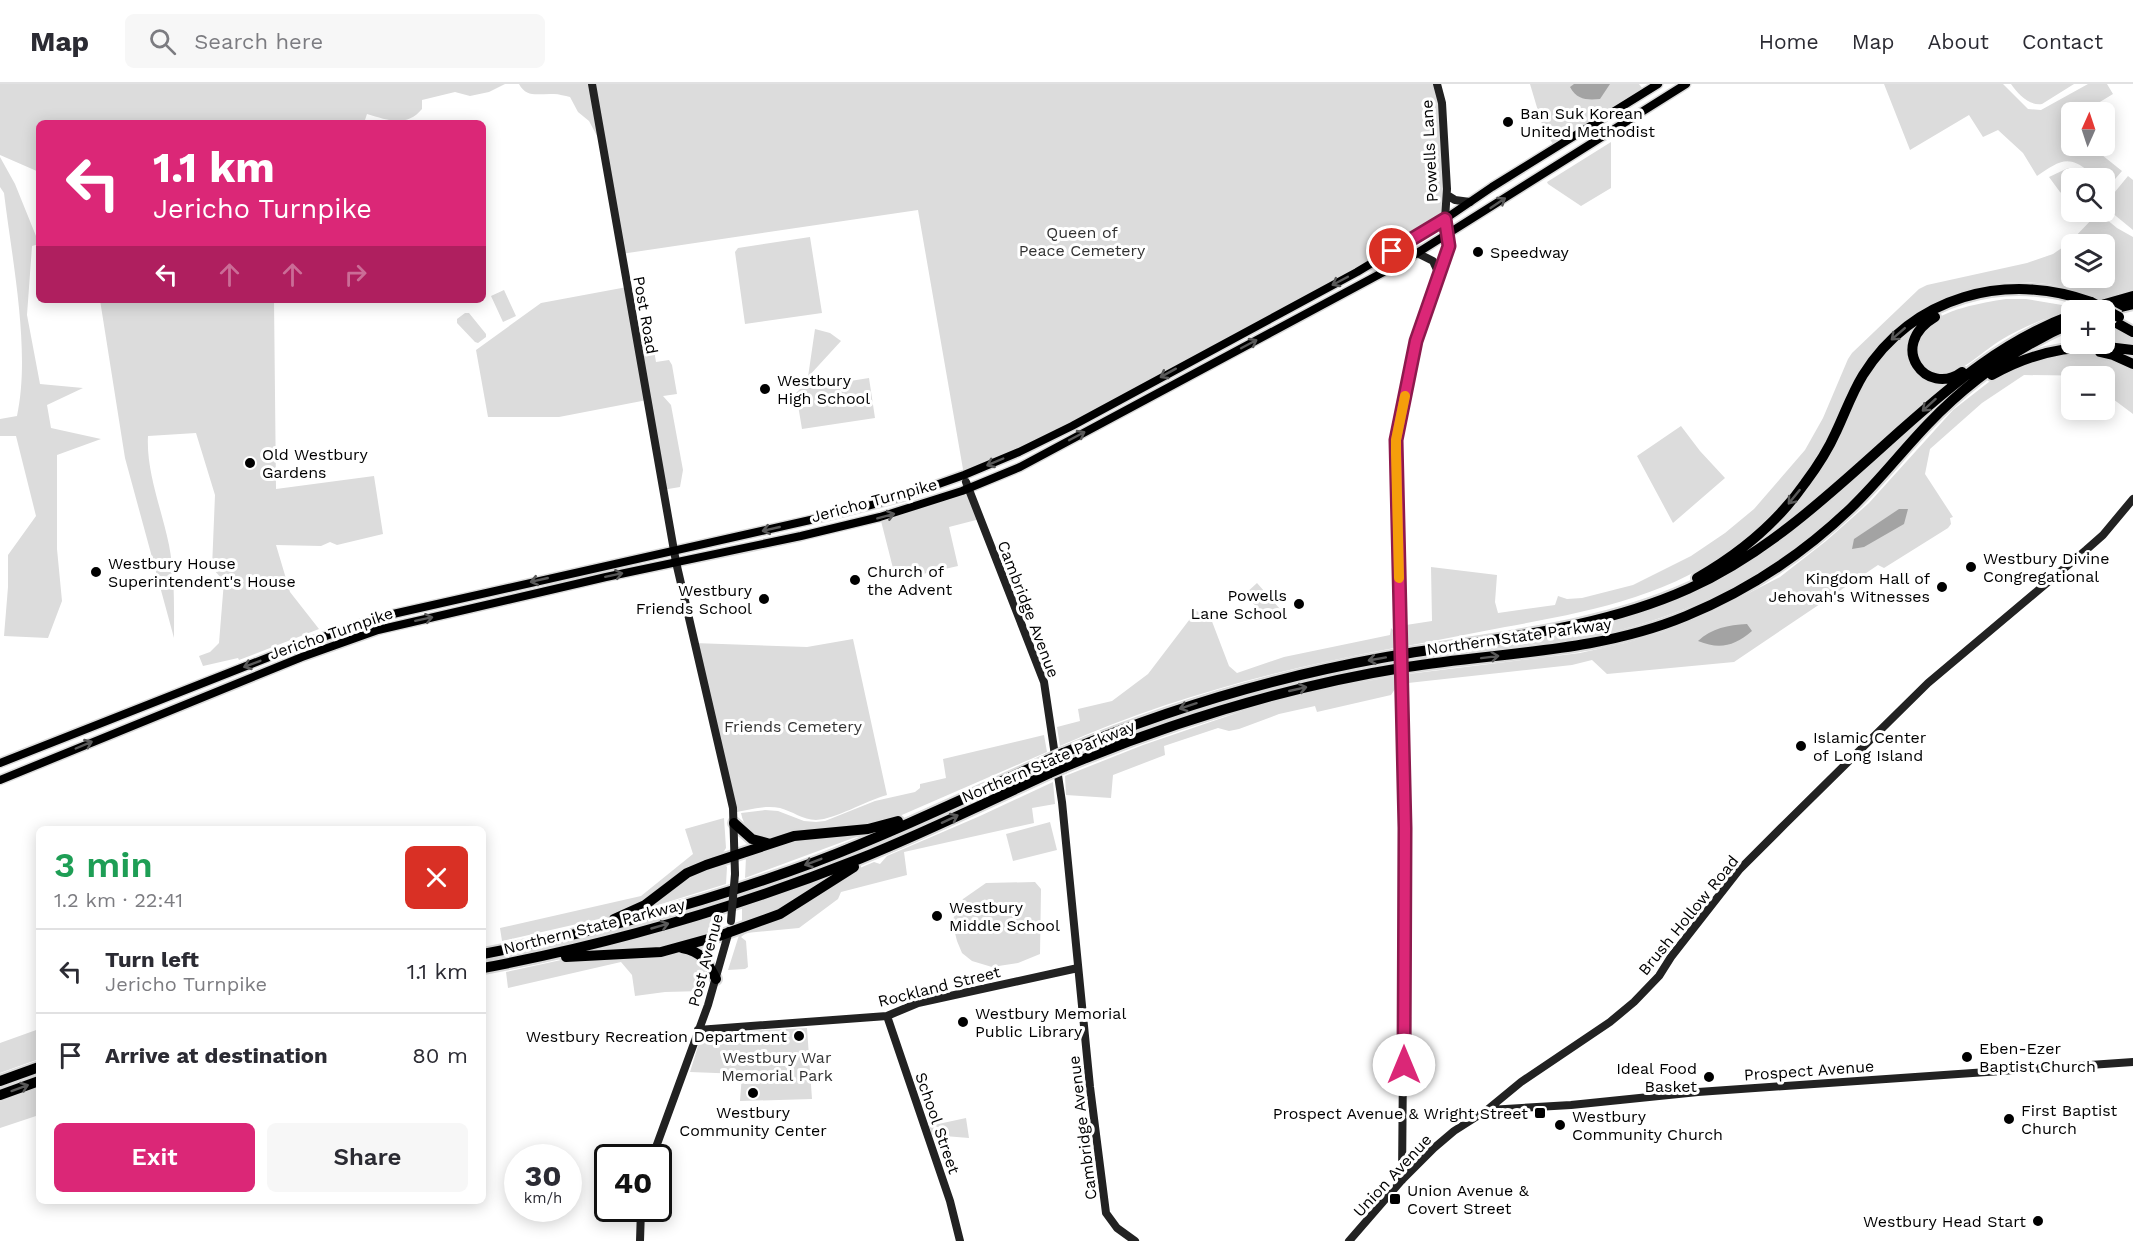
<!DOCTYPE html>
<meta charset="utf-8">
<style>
:root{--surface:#fff;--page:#f7f7f7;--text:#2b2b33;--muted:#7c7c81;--line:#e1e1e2;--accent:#db2777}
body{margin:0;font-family:"Work Sans",sans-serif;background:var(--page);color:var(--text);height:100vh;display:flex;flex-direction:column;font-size:22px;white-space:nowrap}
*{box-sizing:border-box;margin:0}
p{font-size:20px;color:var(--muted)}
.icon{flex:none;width:33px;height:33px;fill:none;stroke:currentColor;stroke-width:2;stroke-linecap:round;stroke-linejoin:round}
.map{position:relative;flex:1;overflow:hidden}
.sheet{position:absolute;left:36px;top:742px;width:450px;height:378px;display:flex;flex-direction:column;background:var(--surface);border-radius:9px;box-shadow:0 3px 15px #0003}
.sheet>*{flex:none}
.top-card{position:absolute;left:36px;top:36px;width:450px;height:183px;border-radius:9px;box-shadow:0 3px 15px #0003;background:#db2777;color:#fff;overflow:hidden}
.needle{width:39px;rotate:3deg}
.controls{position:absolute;left:2061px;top:18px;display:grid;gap:12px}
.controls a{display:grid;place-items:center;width:54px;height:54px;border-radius:9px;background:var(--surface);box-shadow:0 3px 15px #0003;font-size:30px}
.speed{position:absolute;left:504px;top:1060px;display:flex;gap:12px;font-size:30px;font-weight:700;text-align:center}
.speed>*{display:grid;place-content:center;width:78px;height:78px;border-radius:50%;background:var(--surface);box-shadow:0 3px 15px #0003;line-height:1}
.speed small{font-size:15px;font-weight:400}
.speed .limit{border:3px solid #111;border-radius:9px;background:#fff;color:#111}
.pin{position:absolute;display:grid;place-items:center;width:51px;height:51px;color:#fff;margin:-26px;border:3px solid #fff;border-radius:50%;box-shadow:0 2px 6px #0007}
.me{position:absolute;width:66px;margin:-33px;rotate:0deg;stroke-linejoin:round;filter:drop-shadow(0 0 4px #0008)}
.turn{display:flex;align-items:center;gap:21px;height:126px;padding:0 18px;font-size:27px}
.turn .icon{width:78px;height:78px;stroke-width:2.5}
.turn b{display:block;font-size:42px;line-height:51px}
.lanes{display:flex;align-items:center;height:57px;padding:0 18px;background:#0003;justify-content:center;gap:30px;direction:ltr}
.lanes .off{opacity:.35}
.round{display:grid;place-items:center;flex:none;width:63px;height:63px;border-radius:9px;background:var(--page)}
.overview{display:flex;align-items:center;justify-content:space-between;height:102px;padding:0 18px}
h1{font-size:36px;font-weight:600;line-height:45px;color:#1e9e55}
.button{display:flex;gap:12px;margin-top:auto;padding:12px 18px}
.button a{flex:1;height:69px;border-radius:9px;background:var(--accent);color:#fff;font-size:24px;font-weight:600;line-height:69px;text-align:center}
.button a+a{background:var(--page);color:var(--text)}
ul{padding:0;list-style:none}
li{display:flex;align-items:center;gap:18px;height:84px;padding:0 18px;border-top:2px solid var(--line)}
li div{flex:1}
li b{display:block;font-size:22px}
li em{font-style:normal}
header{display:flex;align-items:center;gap:36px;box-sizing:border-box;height:84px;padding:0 30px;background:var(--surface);border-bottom:2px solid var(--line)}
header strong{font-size:28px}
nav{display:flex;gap:33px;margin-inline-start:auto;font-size:21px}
.search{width:420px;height:54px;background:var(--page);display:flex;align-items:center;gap:15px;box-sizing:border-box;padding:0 21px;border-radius:9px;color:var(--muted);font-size:22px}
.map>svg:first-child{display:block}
.green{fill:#dcdcdc;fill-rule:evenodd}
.water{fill:#a3a3a3}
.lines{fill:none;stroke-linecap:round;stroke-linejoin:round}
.primary-casing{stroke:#dbdbdb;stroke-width:11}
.highway-casing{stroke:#dbdbdb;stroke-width:14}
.secondary{stroke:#222;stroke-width:8}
.primary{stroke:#000;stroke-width:8}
.highway{stroke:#000;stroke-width:10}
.highway-bridge-casing{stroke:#dbdbdb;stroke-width:14;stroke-linecap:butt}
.secondary-bridge{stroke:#222;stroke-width:8}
.highway-bridge{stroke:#000;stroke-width:10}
.oneway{stroke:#595959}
.route-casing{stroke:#8e194d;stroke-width:15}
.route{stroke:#db2777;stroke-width:10}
.slow{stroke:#f59e0b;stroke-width:10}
.poi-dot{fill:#000;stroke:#fff;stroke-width:2}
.labels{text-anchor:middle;stroke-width:6;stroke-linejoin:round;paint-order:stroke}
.poi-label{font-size:16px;fill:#000;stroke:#fff;text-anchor:start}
.street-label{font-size:16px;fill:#000;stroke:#fff}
.park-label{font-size:16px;fill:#333;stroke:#fff}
</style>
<header>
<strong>Map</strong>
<div class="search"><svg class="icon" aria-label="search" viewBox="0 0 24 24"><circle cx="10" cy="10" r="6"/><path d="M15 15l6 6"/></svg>Search here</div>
<nav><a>Home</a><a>Map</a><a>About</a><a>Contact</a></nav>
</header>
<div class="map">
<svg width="2133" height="1157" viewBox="0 0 2133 1157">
<rect width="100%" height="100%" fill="#fff"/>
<path class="green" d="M0,0H505L489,8L470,12L455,8L422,16V25C406,44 388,36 367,30L364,39H39V88L0,71Z
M519,0H1437L1442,19L1445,135L1072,342L964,391L918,126L621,170L603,63L589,37L578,28L570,13C565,12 559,10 554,10C540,9 527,15 519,0Z
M1530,0H1639L1645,8L1556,64L1544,47Z
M1884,0H2003L2028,25L2041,26L2088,0H2107L2113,10L2090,24L2093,28H2072V62H2104L2105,44L2113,55L2102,71L2122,87L2109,102L2105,100L2104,94C2097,94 2094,91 2088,87C2067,69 2057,79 2037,92L2023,69L1998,46L1983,53L1969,31L1910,66Z
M2011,0H2074L2042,20C2029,22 2018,10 2011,0Z
M1611,58V104L1581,122L1548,100L1547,98Z
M0,73L15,100L36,152H39V160L32,162L27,231L40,300L83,304L47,321L51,344L101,355L57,371V465L62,517L48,554L4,552L8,503V471L36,432L16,352H0V335L17,332C31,267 12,176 4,109L0,103Z
M2068,84L2073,85L2086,94H2072L2071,117L2060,108L2049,93Z
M2128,92L2133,96V146L2105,123V120Z
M2097,130H2100L2117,144L2133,153V205L2098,216C2022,178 1927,203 1873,267C1853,291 1842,323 1828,351C1807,393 1775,432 1737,461C1669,513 1587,528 1505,543C1472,549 1440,556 1407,562L1406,541L1432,537L1431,483L1497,491L1495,518L1498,529L1555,521L1558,512L1567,515L1582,514L1633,501L1691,472L1725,449L1754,425L1805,366L1823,334L1848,275L1852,269L1919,205L1927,201L2027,179L2053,170L2069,159ZM2072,160H2104V194H2072Z
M810,153L822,229L745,240L735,168L738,164Z
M627,203L635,250L651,248L656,278L669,276L672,281L677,310L663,312L671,321L683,386L680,403L662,406L647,316L559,333H488L476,266L541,219Z
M504,206L516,232L503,238L491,212Z
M2006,215H2026L2068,222L2073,226C2048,233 2024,242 2001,256C1987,264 1962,288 1947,290C1922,294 1906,261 1924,244C1943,225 1981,219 2006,215Z
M100,216H274L276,405L374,392L383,450L337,461L330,458L321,462L276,461L290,508L319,545L239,576L238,574L203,582L199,572L210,568L219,559L224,497L212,484L215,411L196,349L148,352C146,388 162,426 169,461C175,492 174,523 174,554L125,374Z
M465,229H469L486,250V253L478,259L475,258L457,239V235Z
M2104,238L2133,252V262L2105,258Z
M1914,242H1918L1914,282L1945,299C1882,356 1820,419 1749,465L1801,412L1854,313L1879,274Z
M815,245L830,249L841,257L808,293Z
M2069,269L2098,270L2133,284V330L2105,309L2104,292L2024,291L1982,319L1930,365L1925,390L1953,433L1950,434L1951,440L1948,444L1884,484L1878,481L1734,578L1607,590L1592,576L1572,581L1408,599V590L1580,569L1625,559L1663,548L1712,528L1780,493L1826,457L1869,419L1953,326L1994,294L2032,277Z
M869,294L875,334L802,345L796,309L800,305Z
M1962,298L1963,299C1918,340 1881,388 1837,429C1768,494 1676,538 1583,554C1539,561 1493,565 1448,570V568C1509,558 1571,550 1631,532C1763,493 1861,388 1962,298Z
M1681,342L1700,367L1725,394L1673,439L1637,372Z
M968,405L980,435L949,443L958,482L896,496L880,433Z
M1257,499L1280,525L1268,536L1245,510Z
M1196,527L1202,529L1208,527L1229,582L1237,589L1284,573L1390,551L1391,544L1394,547V564C1280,585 1166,615 1060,662L1057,643L1080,637L1078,625L1112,617L1148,590Z
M853,555L887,711C865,717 836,735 816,736C803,736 792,727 780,724C764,721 748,726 733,729L694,559L807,563Z
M1395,592V605L1391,611L1317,628L1315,622L1279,630L1239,645L1229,647L1218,644L1164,662L1165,671L1113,691L1111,714L1066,711L1065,692L1143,661L1260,621L1335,603Z
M1044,651L1047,668L888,737L769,755C754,754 744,745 741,729L765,726L778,727L804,737L816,738L825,737L875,717L915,708L920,704V700L946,694L943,675Z
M1053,698L1055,720L1032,724L1034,739L904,768L907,791L841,808L838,815L799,844L746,849L741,853L746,857L748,883L745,885L728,886L740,848L855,786L874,778L880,780L887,772L980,732Z
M724,734L726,764L721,772L643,818L612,832L502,857L500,844L641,812L693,770L685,745Z
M1050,738L1057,766L1013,777L1006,750Z
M864,750L745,794L746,773L777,759Z
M723,779L727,783L726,800L645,825L689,790Z
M828,793L829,794L784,825L742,837V824Z
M1035,798L1041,805L1040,870L1018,879L992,883L972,877L962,869L957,857L952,837L963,815L986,799Z
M722,830L721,840L717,847L665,864L606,866V863Z
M687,867L705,883L706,897L703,907L665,908L635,912L632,891L621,878L508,904L506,888L575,873Z
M807,944L812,1015L740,1017L742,990L690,988L702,949Z
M39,945V975L0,989V959Z
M39,1004V1031L0,1044V1018Z
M966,1034L969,1054L932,1051L929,1042Z"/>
<path class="water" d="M1574,0H1610L1600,15C1587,16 1577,16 1570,3Z
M1899,425H1908L1904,440L1864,463L1852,465L1854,455Z
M1747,540L1752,547C1734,562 1720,566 1698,557C1712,544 1728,541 1747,540Z"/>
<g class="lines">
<g class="primary-casing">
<path id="primary" d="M0,679L297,562L384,532L828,432L902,413L964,391L1019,368L1072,342L1357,188L1445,135L1492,103L1658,0
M0,696L302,573L378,546L606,493L801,452L880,433L962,407L1020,383L1406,176L1686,0"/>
</g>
<g class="highway-casing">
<path id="highway" d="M2084,226L2133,212
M2104,227L2133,220
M2104,232L2133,248
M1935,233C1886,262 1927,314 1962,288
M2100,268L2113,271L2133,280
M1992,291C2036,266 2084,258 2133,266
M1697,494C1739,470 1777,439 1805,399C1817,383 1828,366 1836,348C1845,329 1852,309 1863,291C1912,212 2006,187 2091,218
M1063,669C1165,626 1271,594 1381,574C1483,555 1592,548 1688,505C1770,468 1834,406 1900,347C1954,299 2003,257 2072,231
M1064,683C1174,637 1289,602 1407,583C1500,568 1597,569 1686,532C1747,507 1804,469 1851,424C1879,397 1902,367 1928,340C1969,297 2017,263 2072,239
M734,739L752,755L767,759
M614,835L645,821L687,789L706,781L794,752L868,745L898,737
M682,864C702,867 708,879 716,895
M483,870C596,848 707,818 815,778C894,748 971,711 1048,676
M566,873L661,868L719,852L780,830L854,783
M483,884C612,860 738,823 859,775C924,749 987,718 1050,689
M0,997L39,983
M0,1011L39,997"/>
</g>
<path class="secondary" d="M592,0L676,478L733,724L735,790
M1447,111L1455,116L1470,118
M1417,169L1433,177L1439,190
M966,398L1044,598L1062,718L1090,1003L1106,1129L1117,1144L1135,1157
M1401,549L1396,356L1416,257L1449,162L1445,135L1447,105L1442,19L1437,0
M887,932L950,1117L960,1157
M698,946L887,932L918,919L1078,884
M1489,1026L1571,1021L1698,1008L2133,978
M652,1074L708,921L729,847
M1402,1096L1405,744L1403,606
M640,1157L641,1125
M1349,1157L1402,1096L1434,1064L1454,1047L1487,1026L1521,998L1610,938L1634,918L1659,892L1671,873L1739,786L1785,740L1928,599L2086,466L2103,451L2133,415"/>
<use href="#primary" class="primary"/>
<use href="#highway" class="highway"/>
<g class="highway-bridge-casing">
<path id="highway-bridge" d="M2091,218L2119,233
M1048,676L1063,669
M1050,689L1064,683"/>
</g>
<path class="secondary-bridge" d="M1401,549L1403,606
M731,837L735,790"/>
<use href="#highway-bridge" class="highway-bridge"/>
</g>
<defs><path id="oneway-shaft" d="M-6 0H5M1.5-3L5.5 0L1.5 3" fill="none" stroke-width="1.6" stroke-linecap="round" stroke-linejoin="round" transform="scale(1.5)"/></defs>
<g class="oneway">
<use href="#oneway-shaft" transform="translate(1498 119) rotate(-34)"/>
<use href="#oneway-shaft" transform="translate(1340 197) rotate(152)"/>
<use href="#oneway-shaft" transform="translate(1898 250) rotate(139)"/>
<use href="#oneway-shaft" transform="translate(1249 260) rotate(-28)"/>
<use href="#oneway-shaft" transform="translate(1168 289) rotate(151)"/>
<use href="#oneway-shaft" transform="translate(1929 321) rotate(138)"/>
<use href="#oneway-shaft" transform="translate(1077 352) rotate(-28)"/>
<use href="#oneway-shaft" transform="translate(995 378) rotate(157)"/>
<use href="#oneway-shaft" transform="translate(1794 413) rotate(129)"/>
<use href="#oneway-shaft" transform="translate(886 432) rotate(-15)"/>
<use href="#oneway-shaft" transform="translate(771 445) rotate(167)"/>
<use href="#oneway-shaft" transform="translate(614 491) rotate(-12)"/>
<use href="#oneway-shaft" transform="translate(539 496) rotate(167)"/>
<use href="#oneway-shaft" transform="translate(424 535) rotate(-12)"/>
<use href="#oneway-shaft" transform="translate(1490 573) rotate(-7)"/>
<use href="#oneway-shaft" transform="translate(1377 575) rotate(170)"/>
<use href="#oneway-shaft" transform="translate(252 580) rotate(159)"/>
<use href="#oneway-shaft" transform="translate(1298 605) rotate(-13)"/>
<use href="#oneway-shaft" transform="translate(1188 622) rotate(162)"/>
<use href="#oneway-shaft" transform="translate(84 661) rotate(-23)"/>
<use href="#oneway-shaft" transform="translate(950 735) rotate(-25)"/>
<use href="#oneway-shaft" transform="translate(813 778) rotate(159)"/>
<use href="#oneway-shaft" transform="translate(660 842) rotate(-16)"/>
<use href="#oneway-shaft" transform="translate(20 1004) rotate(-20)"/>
</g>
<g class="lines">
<g class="route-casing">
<path id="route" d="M1392,167L1445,135L1449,162L1416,257L1396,356L1405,744L1404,981"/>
</g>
<use href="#route" class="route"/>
<path class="slow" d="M1399,494L1396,369V356L1405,312"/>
</g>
<g class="poi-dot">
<circle cx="1508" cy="38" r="6"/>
<circle cx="1478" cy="168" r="6"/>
<circle cx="765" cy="305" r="6"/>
<circle cx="250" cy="379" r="6"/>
<circle cx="1971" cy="483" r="6"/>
<circle cx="96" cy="488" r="6"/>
<circle cx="855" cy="496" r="6"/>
<circle cx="1942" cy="503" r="6"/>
<circle cx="764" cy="515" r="6"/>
<circle cx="1299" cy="520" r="6"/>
<circle cx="1801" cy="662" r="6"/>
<circle cx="937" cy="832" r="6"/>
<circle cx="963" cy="938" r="6"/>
<circle cx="799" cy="952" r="6"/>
<circle cx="1967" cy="973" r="6"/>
<circle cx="1709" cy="993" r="6"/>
<circle cx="753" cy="1009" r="6"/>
<rect x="1534" y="1023" width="12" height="12" rx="3"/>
<circle cx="2009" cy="1035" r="6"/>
<circle cx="1560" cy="1041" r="6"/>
<rect x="1389" y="1109" width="12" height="12" rx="3"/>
<circle cx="2038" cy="1137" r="6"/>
</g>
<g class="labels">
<g class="poi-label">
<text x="1520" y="35">Ban Suk Korean<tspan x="1520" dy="18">United Methodist</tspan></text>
<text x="1490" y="174">Speedway</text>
<text x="777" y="302">Westbury<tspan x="777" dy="18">High School</tspan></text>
<text x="262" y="376">Old Westbury<tspan x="262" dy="18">Gardens</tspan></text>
<text x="1983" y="480">Westbury Divine<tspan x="1983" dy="18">Congregational</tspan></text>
<text x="108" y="485">Westbury House<tspan x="108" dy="18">Superintendent's House</tspan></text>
<text x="867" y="493">Church of<tspan x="867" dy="18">the Advent</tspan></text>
<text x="1930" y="500" text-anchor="end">Kingdom Hall of<tspan x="1930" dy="18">Jehovah's Witnesses</tspan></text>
<text x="752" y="512" text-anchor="end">Westbury<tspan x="752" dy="18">Friends School</tspan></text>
<text x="1287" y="517" text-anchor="end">Powells<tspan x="1287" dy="18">Lane School</tspan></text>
<text x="1813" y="659">Islamic Center<tspan x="1813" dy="18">of Long Island</tspan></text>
<text x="949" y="829">Westbury<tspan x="949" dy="18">Middle School</tspan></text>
<text x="975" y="935">Westbury Memorial<tspan x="975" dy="18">Public Library</tspan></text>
<text x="787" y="958" text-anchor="end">Westbury Recreation Department</text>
<text x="1979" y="970">Eben-Ezer<tspan x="1979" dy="18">Baptist Church</tspan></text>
<text x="1697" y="990" text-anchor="end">Ideal Food<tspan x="1697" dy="18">Basket</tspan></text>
<text x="2021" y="1032">First Baptist<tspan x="2021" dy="18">Church</tspan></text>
<text x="753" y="1034" text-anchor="middle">Westbury<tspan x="753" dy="18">Community Center</tspan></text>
<text x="1528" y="1035" text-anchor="end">Prospect Avenue &amp; Wright Street</text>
<text x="1572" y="1038">Westbury<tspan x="1572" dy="18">Community Church</tspan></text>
<text x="1407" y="1112">Union Avenue &amp;<tspan x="1407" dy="18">Covert Street</tspan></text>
<text x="2026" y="1143" text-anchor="end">Westbury Head Start</text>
</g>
<g class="street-label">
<text transform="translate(1429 67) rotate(-93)" y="6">Powells Lane</text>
<text transform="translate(646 231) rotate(80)" y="6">Post Road</text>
<text transform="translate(874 416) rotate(-15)" y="6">Jericho Turnpike</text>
<text transform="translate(1029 525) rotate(69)" y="6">Cambridge Avenue</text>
<text transform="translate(331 549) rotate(-19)" y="6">Jericho Turnpike</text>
<text transform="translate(1519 552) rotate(-8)" y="6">Northern State Parkway</text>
<text transform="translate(1048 677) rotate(-23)" y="6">Northern State Parkway</text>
<text transform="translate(1688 831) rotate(-51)" y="6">Brush Hollow Road</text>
<text transform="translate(594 842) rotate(-14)" y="6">Northern State Parkway</text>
<text transform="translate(705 876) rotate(-75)" y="6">Post Avenue</text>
<text transform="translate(939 902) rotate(-14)" y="6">Rockland Street</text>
<text transform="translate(1809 986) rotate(-4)" y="6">Prospect Avenue</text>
<text transform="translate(938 1039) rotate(71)" y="6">School Street</text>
<text transform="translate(1082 1044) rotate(-97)" y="6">Cambridge Avenue</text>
<text transform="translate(1392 1091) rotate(-47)" y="6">Union Avenue</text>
</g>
<g class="park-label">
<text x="1082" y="154">Queen of<tspan x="1082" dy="18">Peace Cemetery</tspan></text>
<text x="793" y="648">Friends Cemetery</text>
<text x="777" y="979">Westbury War<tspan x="777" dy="18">Memorial Park</tspan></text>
</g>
</g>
</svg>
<div class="controls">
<a><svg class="needle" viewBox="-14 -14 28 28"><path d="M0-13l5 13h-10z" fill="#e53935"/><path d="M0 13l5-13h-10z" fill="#7c7c81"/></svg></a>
<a><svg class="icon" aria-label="search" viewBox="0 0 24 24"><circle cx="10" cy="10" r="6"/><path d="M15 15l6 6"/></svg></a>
<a><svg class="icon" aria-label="layers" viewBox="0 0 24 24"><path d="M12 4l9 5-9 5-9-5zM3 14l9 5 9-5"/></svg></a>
<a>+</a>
<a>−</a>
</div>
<div class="speed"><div>30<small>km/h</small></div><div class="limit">40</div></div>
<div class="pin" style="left:1392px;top:167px;background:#d93025"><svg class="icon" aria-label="arrive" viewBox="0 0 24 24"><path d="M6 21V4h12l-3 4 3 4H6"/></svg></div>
<svg class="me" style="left:1404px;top:981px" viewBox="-20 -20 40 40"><circle r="19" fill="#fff"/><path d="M0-13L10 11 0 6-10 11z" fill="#db2777"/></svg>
<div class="top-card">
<div class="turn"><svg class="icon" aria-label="left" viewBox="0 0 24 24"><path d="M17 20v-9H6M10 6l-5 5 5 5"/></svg><div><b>1.1 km</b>Jericho Turnpike</div></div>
<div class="lanes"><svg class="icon" aria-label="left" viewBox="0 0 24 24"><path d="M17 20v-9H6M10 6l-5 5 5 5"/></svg><svg class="icon off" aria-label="ahead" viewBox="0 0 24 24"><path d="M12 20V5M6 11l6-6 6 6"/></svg><svg class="icon off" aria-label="ahead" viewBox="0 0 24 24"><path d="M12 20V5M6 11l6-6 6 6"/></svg><svg class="icon off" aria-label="right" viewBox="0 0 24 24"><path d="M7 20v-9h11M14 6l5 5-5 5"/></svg></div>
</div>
<section class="sheet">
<div class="overview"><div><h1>3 min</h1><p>1.2 km · 22:41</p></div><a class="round" style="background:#d93025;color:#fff"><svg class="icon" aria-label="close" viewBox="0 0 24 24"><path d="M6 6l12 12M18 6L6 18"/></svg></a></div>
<ul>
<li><svg class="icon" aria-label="left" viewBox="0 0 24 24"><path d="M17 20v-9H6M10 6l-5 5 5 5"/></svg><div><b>Turn left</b><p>Jericho Turnpike</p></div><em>1.1 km</em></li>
<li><svg class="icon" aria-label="arrive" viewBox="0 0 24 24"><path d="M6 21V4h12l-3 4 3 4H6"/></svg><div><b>Arrive at destination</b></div><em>80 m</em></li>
</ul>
<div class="button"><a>Exit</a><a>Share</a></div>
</section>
</div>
